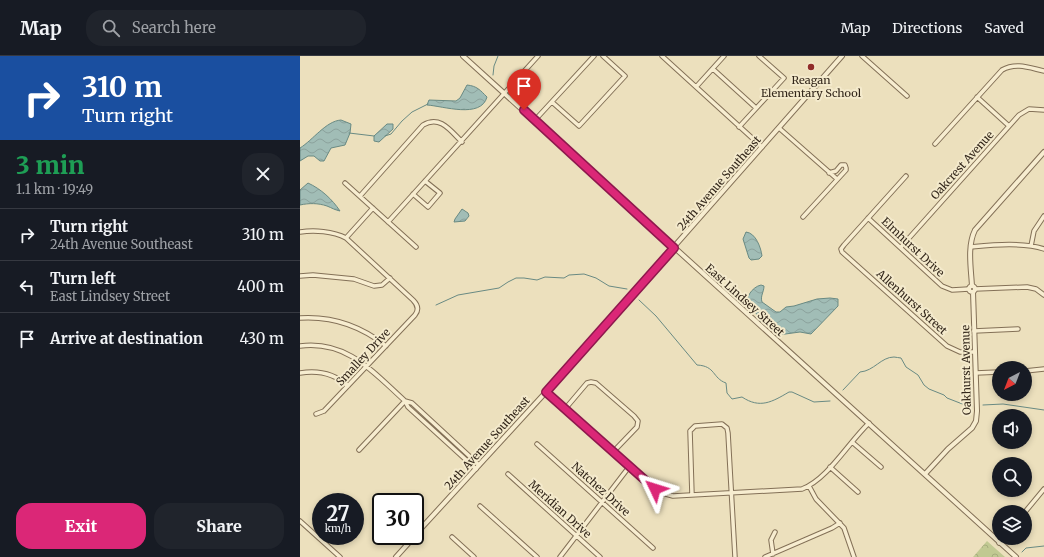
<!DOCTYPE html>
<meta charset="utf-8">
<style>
:root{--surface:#171b24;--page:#20242c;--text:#f1f3f6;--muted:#9ea1a6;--line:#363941;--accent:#db2777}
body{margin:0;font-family:Merriweather,serif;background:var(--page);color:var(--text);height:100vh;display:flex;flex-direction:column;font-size:15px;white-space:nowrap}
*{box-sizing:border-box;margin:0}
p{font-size:13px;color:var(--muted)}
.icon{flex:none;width:22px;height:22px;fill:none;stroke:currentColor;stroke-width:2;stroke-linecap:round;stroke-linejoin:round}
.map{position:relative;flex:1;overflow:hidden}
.details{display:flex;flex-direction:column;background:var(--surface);width:300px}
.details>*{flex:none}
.guide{background:#1a4fa0;color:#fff;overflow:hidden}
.needle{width:26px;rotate:222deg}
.tools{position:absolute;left:692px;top:305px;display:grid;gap:8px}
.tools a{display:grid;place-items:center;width:40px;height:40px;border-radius:50%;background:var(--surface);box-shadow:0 2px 6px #0003;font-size:20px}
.speed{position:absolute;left:12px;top:437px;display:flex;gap:8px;font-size:20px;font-weight:700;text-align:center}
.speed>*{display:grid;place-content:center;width:52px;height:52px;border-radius:50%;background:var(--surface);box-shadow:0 2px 6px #0003;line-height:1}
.speed small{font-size:10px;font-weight:400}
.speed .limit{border:2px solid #111;border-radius:6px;background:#fff;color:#111}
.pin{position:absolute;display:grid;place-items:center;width:34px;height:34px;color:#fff;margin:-41px -17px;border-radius:50% 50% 50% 0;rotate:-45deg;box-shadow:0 0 4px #0007}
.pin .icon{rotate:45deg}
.me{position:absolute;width:44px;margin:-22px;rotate:311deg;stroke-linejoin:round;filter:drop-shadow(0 0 3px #0008)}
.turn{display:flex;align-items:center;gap:14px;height:84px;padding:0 16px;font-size:18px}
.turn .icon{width:52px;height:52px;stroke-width:2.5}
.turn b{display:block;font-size:28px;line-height:34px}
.round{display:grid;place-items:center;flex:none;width:42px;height:42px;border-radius:16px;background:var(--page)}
.headline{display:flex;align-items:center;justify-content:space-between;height:68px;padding:0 16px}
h1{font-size:24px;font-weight:800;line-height:30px;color:#1e9e55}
.primary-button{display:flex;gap:8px;margin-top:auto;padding:8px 16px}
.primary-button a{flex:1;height:46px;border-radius:16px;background:var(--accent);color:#fff;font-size:16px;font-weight:800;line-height:46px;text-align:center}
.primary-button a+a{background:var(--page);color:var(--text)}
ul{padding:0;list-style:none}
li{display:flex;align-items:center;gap:12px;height:52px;padding:0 16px;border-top:1px solid var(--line)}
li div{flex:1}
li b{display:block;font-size:15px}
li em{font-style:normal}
header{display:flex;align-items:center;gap:24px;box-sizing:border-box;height:56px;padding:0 20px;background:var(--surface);border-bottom:1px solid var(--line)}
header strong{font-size:19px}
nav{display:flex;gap:22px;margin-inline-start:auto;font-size:14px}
.search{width:280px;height:36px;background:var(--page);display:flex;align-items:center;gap:10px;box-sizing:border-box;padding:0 14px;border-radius:16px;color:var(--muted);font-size:15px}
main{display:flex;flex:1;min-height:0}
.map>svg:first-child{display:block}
.forest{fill:url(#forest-crowns)}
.water{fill:url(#water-waves);stroke:#698a83}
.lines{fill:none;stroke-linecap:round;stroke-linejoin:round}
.stream{stroke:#698a83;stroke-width:1}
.minor-casing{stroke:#837057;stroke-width:5.5}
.tertiary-casing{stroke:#837057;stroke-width:6}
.minor{stroke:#f7edd0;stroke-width:3.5}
.tertiary{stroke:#f7edd0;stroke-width:4}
.route-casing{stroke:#8e194d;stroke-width:10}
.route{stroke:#db2777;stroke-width:7}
.poi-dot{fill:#902c29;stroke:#f4eacc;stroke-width:1.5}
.labels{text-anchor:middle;stroke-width:4;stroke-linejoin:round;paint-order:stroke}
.poi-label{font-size:11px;fill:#33271b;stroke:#f4eacc}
.street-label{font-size:11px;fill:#33271b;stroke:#f4eacc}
</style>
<header>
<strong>Map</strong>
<div class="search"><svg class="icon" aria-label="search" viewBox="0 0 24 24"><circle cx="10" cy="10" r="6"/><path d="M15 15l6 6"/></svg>Search here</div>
<nav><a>Map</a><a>Directions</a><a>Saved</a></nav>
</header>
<main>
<section class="details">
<div class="guide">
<div class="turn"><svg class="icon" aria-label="right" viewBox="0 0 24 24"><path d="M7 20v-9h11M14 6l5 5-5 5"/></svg><div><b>310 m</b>Turn right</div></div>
</div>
<div class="headline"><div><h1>3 min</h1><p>1.1 km · 19:49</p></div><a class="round"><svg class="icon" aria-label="close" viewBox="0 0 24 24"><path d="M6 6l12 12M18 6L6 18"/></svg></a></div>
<ul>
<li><svg class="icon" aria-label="right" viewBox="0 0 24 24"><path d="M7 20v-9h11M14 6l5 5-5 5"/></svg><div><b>Turn right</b><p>24th Avenue Southeast</p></div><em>310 m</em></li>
<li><svg class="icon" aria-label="left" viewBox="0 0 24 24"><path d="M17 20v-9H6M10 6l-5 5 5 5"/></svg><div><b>Turn left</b><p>East Lindsey Street</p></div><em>400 m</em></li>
<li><svg class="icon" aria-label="arrive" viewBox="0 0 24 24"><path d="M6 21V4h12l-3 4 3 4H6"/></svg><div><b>Arrive at destination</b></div><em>430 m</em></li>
</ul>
<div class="primary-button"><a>Exit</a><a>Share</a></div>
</section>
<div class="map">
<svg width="744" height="501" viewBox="0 0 744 501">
<defs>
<pattern id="forest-crowns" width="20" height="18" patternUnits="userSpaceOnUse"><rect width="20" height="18" fill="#c1c992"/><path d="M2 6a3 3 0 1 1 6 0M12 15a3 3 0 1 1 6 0" fill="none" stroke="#a6ad7d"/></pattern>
<pattern id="water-waves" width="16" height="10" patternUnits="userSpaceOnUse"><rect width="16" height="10" fill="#a1bdb6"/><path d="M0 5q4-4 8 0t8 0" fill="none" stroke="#8ba29c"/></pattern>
</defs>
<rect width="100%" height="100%" fill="#ece0bd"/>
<path class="forest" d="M687,485L705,501H673Z"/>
<path class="water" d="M167,29C177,30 180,34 187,41C181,63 143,50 127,49L129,44L156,45L160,42Z
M41,64L51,68L50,77L45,89L31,92L24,105H20L14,100H8L0,105V92C13,84 26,65 41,64Z
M87,68H93V73L79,86L74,85V80Z
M8,127C21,133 32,143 40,155C35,154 32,152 27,150C18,147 9,147 0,149V134Z
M162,153L168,157L169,160L165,165L154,166L155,163Z
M446,176C456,177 461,192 462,200L459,203L451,204L449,202L443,183Z
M461,229L464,230C464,236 460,240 462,246L476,256H480L486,251L494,250L517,243L530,242L538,243V250L511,278L500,276L478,279L459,264L456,257L447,250C445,242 452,231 461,229Z"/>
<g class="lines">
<path class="stream" d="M193,19L194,10L198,0
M49,77L74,80
M85,80L91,78L102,65L112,56L128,48
M339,244L356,260L397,309C416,310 412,322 426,327L427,337L432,343L442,341C460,353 472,346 489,336H492L514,346L530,345
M136,249L158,239L199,232L208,226L216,222H224L237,224L245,221L264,222L269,219L284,218L296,222L309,230L327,233
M543,334L560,316C574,315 581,301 594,301C596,301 599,302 601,302L606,311L618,319L624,329L629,333L644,339L647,342L665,349L672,350
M683,349L703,348L744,354
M722,496L726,492L744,490"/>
<g class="minor-casing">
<path id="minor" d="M362,0L462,91
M562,0L607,40
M413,13L456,52
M396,31L424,0
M677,41L709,70
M252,46L279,70L325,20L303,0
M235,64L294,0
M439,71L484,22L459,0
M479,72L537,123
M635,88L702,14C716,6 730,12 744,15
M606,120L544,189L541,193L542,196L647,290L660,296H675
M45,127L116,191
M113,138L128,151L140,137L125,125
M60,140L123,69C140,59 150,74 162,86
M503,161L546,114V112L545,109H541L536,115L529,117
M568,162L642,230L652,234L669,233
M88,166L238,0
M0,176C14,174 33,175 46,182L113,244C118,249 119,254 115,259L24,355L16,358
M46,182L73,152
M731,190L734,175L744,160
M601,191L719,59L729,53L744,54
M671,191C693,189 723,186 744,193
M0,220L13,219L54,223L74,230L82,229L90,222
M675,233L727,231L736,233L744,239
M0,262C32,260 61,270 86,290
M674,275L718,273
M0,290C47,284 73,316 105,345L108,351L176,413
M725,315L744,313
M0,317C18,314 35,318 48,330
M676,317L699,316
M246,336L355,433L362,437L373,440L502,433C528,423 548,387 569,367
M105,345L112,347L179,409
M265,353L287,327L291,326L296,327L334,360L338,365L337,371L313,396
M552,386L581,411
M237,388L353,492
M59,394L105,345
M530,411L558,436
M208,418L300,501
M509,430L516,443L544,472L554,501
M392,439L390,375L395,370L422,368L427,372L428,377L435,501
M180,450L237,501
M725,456L744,433
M0,465L40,501
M152,481L174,501
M699,487L707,482
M473,498L471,484L475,476
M260,501L329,411
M465,501L532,472L540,467"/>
</g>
<g class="tertiary-casing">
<path id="tertiary" d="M163,0L716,501
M669 233a3 3 0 1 1 6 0a3 3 0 1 1-6 0Z
M672,230C671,212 667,190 675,174L744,96
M625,418L648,393L672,372L676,365L677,355L673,236
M115,479L246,336L542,0
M96,501L115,480"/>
</g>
<use href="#minor" class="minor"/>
<use href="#tertiary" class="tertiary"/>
</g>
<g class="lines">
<g class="route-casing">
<path id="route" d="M224,54L374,192L246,336L355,433"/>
</g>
<use href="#route" class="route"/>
</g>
<circle class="poi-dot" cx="511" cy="11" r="4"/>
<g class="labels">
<g class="poi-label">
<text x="511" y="28">Reagan<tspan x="511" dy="13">Elementary School</tspan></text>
</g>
<g class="street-label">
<text transform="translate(662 109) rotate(-48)" y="4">Oakcrest Avenue</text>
<text transform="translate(419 127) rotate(-49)" y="4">24th Avenue Southeast</text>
<text transform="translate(613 191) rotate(43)" y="4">Elmhurst Drive</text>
<text transform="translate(445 244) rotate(42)" y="4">East Lindsey Street</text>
<text transform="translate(612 246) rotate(42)" y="4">Allenhurst Street</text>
<text transform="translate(63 301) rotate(-47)" y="4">Smalley Drive</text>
<text transform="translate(666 314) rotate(-91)" y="4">Oakhurst Avenue</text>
<text transform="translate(187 387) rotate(-48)" y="4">24th Avenue Southeast</text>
<text transform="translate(301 433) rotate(42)" y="4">Natchez Drive</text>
<text transform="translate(260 453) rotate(42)" y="4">Meridian Drive</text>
</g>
</g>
</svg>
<div class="tools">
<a><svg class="needle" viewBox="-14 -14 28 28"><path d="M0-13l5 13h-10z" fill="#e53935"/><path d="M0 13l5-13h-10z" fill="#9ea1a6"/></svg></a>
<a><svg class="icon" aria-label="sound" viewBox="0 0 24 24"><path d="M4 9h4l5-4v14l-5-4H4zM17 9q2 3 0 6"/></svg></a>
<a><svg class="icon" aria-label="search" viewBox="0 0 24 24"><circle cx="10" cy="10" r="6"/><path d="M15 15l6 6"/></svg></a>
<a><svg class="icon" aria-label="layers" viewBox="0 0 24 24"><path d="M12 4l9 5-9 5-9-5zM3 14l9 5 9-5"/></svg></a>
</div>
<div class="speed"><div>27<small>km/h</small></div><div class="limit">30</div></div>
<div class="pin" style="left:224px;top:54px;background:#d93025"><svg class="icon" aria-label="arrive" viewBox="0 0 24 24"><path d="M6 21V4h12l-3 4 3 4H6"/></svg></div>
<svg class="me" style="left:355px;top:433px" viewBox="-20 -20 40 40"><path d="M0-17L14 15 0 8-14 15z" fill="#db2777" stroke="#fff" stroke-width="4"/></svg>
</div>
</main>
